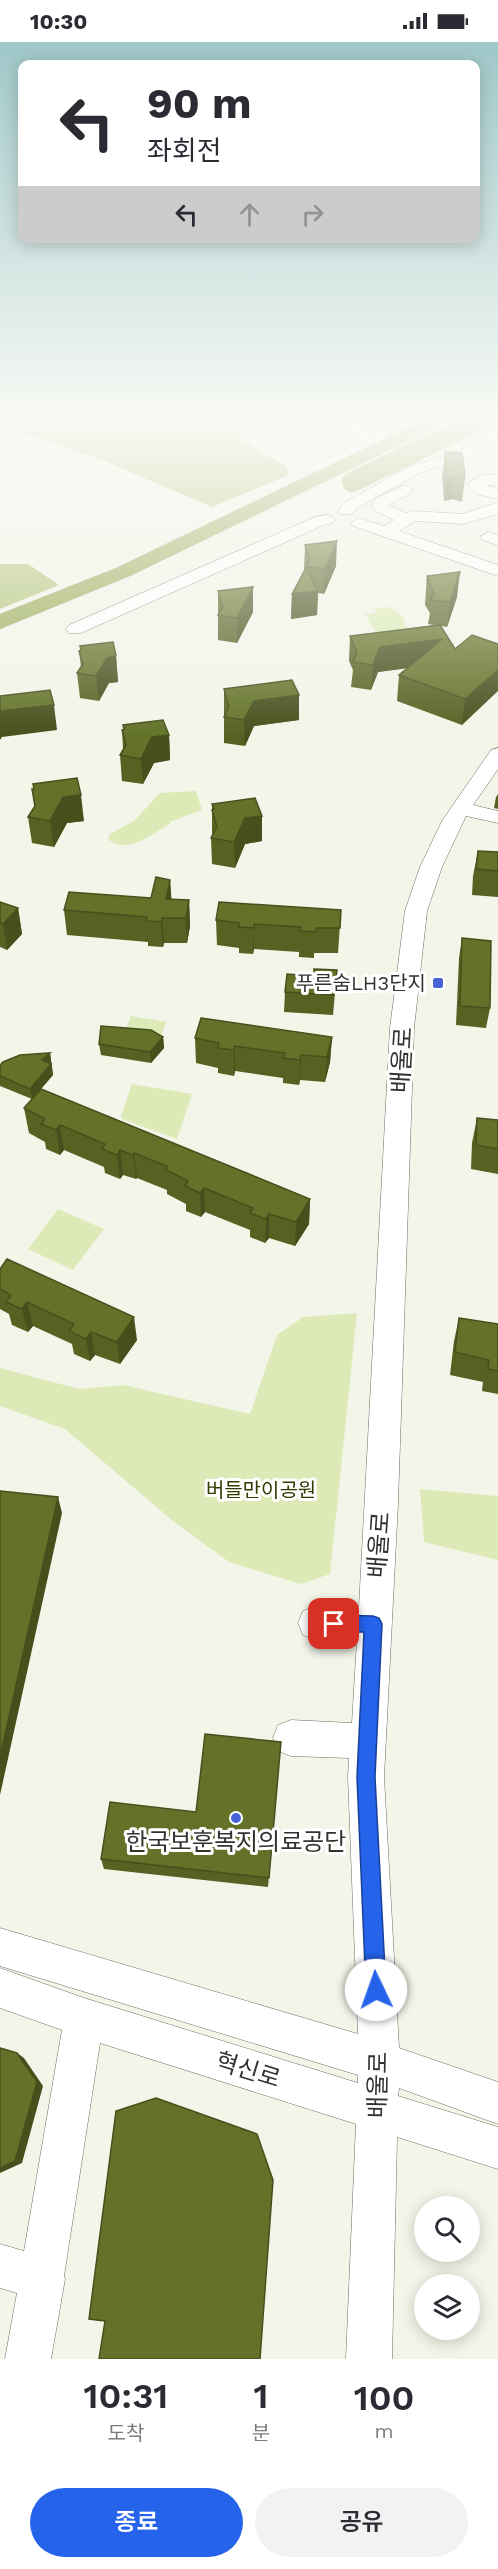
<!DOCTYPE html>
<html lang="ko">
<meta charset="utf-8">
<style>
:root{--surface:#fff;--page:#f2f2f3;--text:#2b2b33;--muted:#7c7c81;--accent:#2563eb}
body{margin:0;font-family:"Work Sans","Noto Sans KR",sans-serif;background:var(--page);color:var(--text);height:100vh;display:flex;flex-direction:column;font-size:22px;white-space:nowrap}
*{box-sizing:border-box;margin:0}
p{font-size:20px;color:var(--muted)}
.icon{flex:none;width:33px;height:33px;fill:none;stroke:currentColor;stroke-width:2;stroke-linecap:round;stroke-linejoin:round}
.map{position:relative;height:2317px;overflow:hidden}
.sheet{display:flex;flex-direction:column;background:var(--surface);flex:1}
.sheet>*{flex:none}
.top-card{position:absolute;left:18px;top:18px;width:462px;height:183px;border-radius:12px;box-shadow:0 3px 15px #0003;background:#fff;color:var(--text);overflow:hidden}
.buttons{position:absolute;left:414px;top:2154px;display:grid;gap:12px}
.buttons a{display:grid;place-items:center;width:66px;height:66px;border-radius:50%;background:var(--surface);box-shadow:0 3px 15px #0003;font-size:30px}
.pin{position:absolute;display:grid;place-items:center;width:51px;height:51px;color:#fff;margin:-26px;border-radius:12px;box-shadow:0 3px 9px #0006}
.me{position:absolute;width:66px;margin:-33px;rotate:357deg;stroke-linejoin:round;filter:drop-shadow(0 0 4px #0008)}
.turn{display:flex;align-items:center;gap:21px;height:126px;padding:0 30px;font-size:27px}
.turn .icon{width:78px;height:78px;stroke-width:2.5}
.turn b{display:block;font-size:42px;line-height:51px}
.lanes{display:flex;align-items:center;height:57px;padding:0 30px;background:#0003;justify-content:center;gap:30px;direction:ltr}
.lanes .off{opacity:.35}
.eta{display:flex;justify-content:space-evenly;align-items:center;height:102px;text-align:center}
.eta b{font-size:36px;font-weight:600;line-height:42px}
.primary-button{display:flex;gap:12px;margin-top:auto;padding:12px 30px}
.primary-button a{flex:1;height:69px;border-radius:36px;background:var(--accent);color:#fff;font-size:24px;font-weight:600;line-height:69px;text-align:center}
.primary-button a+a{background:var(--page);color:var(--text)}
.status{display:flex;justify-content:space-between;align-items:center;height:42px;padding:0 30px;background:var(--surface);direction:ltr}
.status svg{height:16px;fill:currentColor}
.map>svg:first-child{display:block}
.green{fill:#ddeab8}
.forest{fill:#b2c379}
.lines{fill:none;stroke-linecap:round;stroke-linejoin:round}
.minor-casing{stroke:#6b6e62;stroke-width:1}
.highway-casing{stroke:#d6d6d5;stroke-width:1}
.minor{fill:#fff;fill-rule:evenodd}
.highway{fill:#98aa55;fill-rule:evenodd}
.highway-bridge-casing{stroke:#d6d6d5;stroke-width:21;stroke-linecap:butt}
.highway-bridge{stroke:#98aa55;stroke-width:20}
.wall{fill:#556222}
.shaded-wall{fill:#45501c}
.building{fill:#637228;stroke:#45501c;stroke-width:1.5}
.route{fill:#2563eb;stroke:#184099;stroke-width:1.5}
.poi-dot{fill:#4763d7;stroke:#fff;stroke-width:2}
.labels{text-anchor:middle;stroke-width:6;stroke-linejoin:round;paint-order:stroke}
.poi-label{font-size:20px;fill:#32332e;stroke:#fff;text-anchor:end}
.park-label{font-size:20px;fill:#323c02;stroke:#fff}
.near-street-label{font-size:24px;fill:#32332e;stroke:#fff}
.near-poi-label{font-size:24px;fill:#32332e;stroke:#fff}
</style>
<div class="status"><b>10:30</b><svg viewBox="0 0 49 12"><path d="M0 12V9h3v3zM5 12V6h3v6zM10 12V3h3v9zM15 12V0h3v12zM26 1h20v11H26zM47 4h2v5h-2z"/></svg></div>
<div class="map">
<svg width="498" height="2317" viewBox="0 0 498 2317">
<rect width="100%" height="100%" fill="#f2f5e8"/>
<path class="green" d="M390,565L403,575L406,586L376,591L365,572L376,571L374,567Z
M196,749L202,768L169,780L170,782C153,791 127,814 108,797L110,792L134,779L160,751Z
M131,974L166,980L160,997L124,992Z
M132,1042L192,1052L177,1097L124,1078L121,1074Z
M58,1167L104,1187L73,1228L28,1207Z
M357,1271L330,1532L301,1542L229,1520L173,1479L65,1387L0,1364V1326L79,1347L123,1343L250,1372L277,1293L303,1275Z
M420,1447L498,1454V1518L424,1500Z"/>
<path class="forest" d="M0,373H239L234,382L241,397L286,425L289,433L212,465L102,418L0,383Z
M0,522H28L59,543L0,567Z"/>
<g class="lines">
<g class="minor-casing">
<path id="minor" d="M335,373H351L373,393L390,373H405L382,401L324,429H314L311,426L314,423L362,399Z
M449,373H470L492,381L498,396L473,413L417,432L357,466L352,472H340L338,469L345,460L407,426L463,407L483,394L481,387L451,376Z
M483,432L498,433V443H485L498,447V457L477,452L467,442Z
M405,443L413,448L411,451L388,463L406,471L414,469L463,472L498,460V472L463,482L415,479L399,489L498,523V534L353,484L351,481L359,476L384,484L394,478L376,469L372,463L376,456Z
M327,473L333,475L335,478L333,481L324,483L81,591H69L66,587L69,583L315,475Z
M488,490L498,493V503L482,498L480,495Z
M498,706V727L473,763L498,769V781L466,774L442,825L427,869L414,986L398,1461L384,1735L399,2006L498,2040V2082L399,2046L398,2054L498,2085V2127L397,2095L392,2317H346L356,2082L100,2001L64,2234L65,2237L51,2317H5L17,2251L0,2246V2202L24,2209L62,1988L0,1966V1926L84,1956L358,2041V2033L0,1924V1886L358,1992L348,1735L349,1716L291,1714L278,1709L273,1696L278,1683L291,1678L352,1681L357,1598H315L303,1593L298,1581L303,1569L315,1564L359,1565L390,986L405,869L420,825L442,779L491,708Z"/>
</g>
<g class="highway-casing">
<path id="highway" d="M434,373H457L454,377L130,534L0,587V572L116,526Z"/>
</g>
<use href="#minor" class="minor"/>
<use href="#highway" class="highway"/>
<g class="highway-bridge-casing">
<path id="highway-bridge" d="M352,440L491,373"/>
</g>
<use href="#highway-bridge" class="highway-bridge"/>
</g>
<path class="wall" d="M445,410L465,436L462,460L452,457L444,459L442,434Z
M305,503L336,524L324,552L318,551L317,573L291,577L292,552L304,528Z
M427,534L457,555L447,585L441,584L455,607L498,602L462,683L397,659L399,633L407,626L378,630L371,648L351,645L353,628L349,619L350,594L434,583L428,582L430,571L425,563Z
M218,549L253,570L237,601L218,598Z
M80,604L116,614L118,640L109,641L99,659L80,656L77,631L81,625L79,609L81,608Z
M224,647L299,678L254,684L245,704L224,701Z
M123,683L169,693L170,718L154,721L143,742L122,739L120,713L123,707L122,688H123Z
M32,747L84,779L67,781L54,805L32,801L28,775L35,765Z
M498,752V767L494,766L496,755Z
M212,762L262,799L245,802L235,826L212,822L211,796L212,794Z
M478,809L498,810V855L472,853L473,834Z
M170,838L171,857L189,858L190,884L187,901H164L163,905L148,904V900L67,893L64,868L151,856Z
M0,860L18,866L22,892L7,908L0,905Z
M341,868L338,911H314V916L299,915V910L254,907L253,912L239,911V906L217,903L216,878Z
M462,896L490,966L486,986L456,983L459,916Z
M337,928L333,973L284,970L285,950L314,934Z
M163,995L164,1006L151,1021L101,1013L99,1002Z
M332,995L330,1020L325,1040L300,1038L299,1043L283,1041V1036L235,1029L234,1034L218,1031V1026L196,1021L195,996Z
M50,1011L53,1033L41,1047L310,1157L309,1182L295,1204L269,1196L265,1201L250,1195V1188L205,1170L201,1175L186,1169V1162L167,1152V1148L137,1136L136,1137L123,1133L120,1137L105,1131L104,1125L64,1108L60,1113L46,1107L45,1100L29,1091L24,1066L32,1057L0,1044V1023Z
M477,1076L498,1078V1132L471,1127L472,1101Z
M0,1227L137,1298L120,1322L95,1313L90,1319L74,1312L72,1302L33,1284L28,1290L12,1283L9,1272L0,1267Z
M459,1276L498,1282V1352L482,1349L483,1340L450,1333L454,1299Z
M281,1700L268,1845L104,1827L101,1817L196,1770Z"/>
<path class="shaded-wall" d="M455,433L452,457L444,459L447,435Z
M337,499L336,524L324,552L325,527Z
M460,530L457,555L447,585L450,560Z
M253,545V570L237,601V576Z
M318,549L317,573L291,577L292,552Z
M442,597L439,622L378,630L371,648L373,623L380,605Z
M116,614L118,640L109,641L99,659L96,634L107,616Z
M498,628V649L462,683L465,657Z
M299,653V678L254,684L245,704L244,678L254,659Z
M54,663L57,688L2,695L0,698V669Z
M169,693L170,718L154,721L143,742L141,717L152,695Z
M81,753L84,779L67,781L54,805L50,779L63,755Z
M262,774V799L245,802L235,826L234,800L245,776Z
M170,838L172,864L166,857Z
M189,858L190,884L187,901L186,876Z
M18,866L22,892L7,908L3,882Z
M162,876L164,901L163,905L161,880Z
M254,882V907L253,912L254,886Z
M163,995L164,1006L151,1021L150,1010Z
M332,995L330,1020L325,1040L327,1015Z
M235,1004V1029L234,1034V1008Z
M50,1011L53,1033L32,1057L30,1047L42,1018Z
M301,1013L300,1038L299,1043L300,1018Z
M60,1083L64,1108L60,1113L56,1088Z
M120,1108L123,1133L120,1137L117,1113Z
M134,1111L137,1136L136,1137L133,1113Z
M204,1146L205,1170L201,1175L200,1151Z
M310,1157L309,1182L295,1204L296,1180Z
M269,1172V1196L265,1201L266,1177Z
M27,1260L33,1284L28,1290L22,1267Z
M134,1275L137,1298L120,1322L117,1300Z
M91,1290L95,1313L90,1319L86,1297Z
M58,1455L62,1471L0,1753V1715Z
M17,2011L24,2016L43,2044L22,2121L0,2131V2126Z"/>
<path class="building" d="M445,410L462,411L465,436L455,433L447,435Z
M337,499L325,527L306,525L310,517L305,503Z
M306,526L318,549L292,552Z
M460,530L450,560L431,558L434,550L427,538H429L427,534Z
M253,545L237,576L218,573L223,565L218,549Z
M440,583L455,607L472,593L498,602V628L465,657L399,633L442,597L380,605L373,623L353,620L357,611L350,594Z
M113,600L116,614L107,616L96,634L77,631L83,622L79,609L81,608L80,604Z
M292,638L299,653L254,659L244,678L224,675L229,665L224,647Z
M50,648L54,663L0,669V654Z
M163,678L169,693L152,695L141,717L120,713L126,703L122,688L124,687L123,683Z
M77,736L81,753L63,755L50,779L28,775L35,764L32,747H34L33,742Z
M255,756L262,774L245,776L234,800L211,796L217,785L212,768L214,767L212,762Z
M478,809L498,810V829L476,827Z
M156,835L170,838L166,857L189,858L186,876H162L161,880L146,879L147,875L64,868L69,850L151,856Z
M0,860L18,866L3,882L0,881Z
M219,860L341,868L340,886H316L315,890L300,889L301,885L254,882V886L239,885V881L216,878Z
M462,896L491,899L490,966L460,964Z
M314,927L337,928L334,953L285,950L287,932L314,934Z
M201,976L332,995L327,1015L301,1013L300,1018L283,1016L285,1011L235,1004L234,1008L218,1006L219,1001L195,996Z
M101,984L151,988L163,995L150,1010L99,1002Z
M50,1011L42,1018L51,1022L30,1047L0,1034V1023L3,1020L20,1013Z
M41,1047L310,1157L296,1180L269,1172L266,1177L250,1171L253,1166L204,1146L200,1151L185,1144L188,1139L165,1127L167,1124L134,1111L133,1113L120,1108L117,1113L102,1107L105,1102L60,1083L56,1088L41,1082L45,1077L24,1066Z
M477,1076L498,1078V1107L476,1103Z
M7,1217L134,1275L117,1300L91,1290L86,1297L69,1289L74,1282L27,1260L22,1267L6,1260L11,1253L0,1247V1227Z
M459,1276L498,1282V1329L488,1327L489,1318L455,1310Z
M0,1449L58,1455L0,1715Z
M205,1692L281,1700L269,1836L101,1817L110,1760L196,1770Z
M0,2006L17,2011L37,2040L15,2119L0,2126Z
M156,2056L257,2092L273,2138L260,2317H99L105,2279L89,2277L116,2069Z"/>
<linearGradient id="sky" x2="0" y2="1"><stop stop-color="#9fc7c8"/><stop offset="0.54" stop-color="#f9faf5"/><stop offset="1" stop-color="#f9faf5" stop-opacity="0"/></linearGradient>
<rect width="498" height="697" fill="url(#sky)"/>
<path class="route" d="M334,1573L373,1574L379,1576L382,1582L375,1735L386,1948L383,1955L376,1958L369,1955L366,1948L357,1735L364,1590H334L328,1588L326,1582L328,1576Z"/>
<g class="poi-dot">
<rect x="432" y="935" width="12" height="12" rx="3"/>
<circle cx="236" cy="1776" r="6"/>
</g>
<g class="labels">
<g class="poi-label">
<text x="426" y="948">푸른숨LH3단지</text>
</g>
<g class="park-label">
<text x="261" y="1455">버들만이공원</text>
</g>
<g class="near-street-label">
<text transform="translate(402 1018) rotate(-87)" y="8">배울로</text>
<text transform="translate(379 1503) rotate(-86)" y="8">배울로</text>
<text transform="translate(248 2028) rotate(17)" y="8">혁신로</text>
<text transform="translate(378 2043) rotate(-89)" y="8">배울로</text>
</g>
<g class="near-poi-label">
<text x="236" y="1808">한국보훈복지의료공단</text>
</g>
</g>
</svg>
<div class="buttons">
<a><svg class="icon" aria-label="search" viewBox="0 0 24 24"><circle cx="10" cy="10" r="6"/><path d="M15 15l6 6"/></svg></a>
<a><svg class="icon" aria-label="layers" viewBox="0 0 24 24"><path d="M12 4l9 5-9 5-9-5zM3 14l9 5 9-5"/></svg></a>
</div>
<div class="pin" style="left:334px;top:1582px;background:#d93025"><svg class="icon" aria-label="arrive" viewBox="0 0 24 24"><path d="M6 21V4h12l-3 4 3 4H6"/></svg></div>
<svg class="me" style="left:376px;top:1948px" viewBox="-20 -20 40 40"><circle r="19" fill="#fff"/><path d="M0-13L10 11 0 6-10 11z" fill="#2563eb"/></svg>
<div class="top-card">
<div class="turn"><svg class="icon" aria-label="left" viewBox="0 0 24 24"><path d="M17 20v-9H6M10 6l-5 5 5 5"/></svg><div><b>90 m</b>좌회전</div></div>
<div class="lanes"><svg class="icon" aria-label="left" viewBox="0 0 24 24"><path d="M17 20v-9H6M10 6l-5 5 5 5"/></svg><svg class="icon off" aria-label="ahead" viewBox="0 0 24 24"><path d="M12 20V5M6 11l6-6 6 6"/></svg><svg class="icon off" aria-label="right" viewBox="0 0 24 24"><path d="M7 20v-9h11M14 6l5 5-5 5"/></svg></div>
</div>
</div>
<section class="sheet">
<div class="eta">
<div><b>10:31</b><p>도착</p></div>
<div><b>1</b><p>분</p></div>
<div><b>100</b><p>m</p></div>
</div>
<div class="primary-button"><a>종료</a><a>공유</a></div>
</section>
